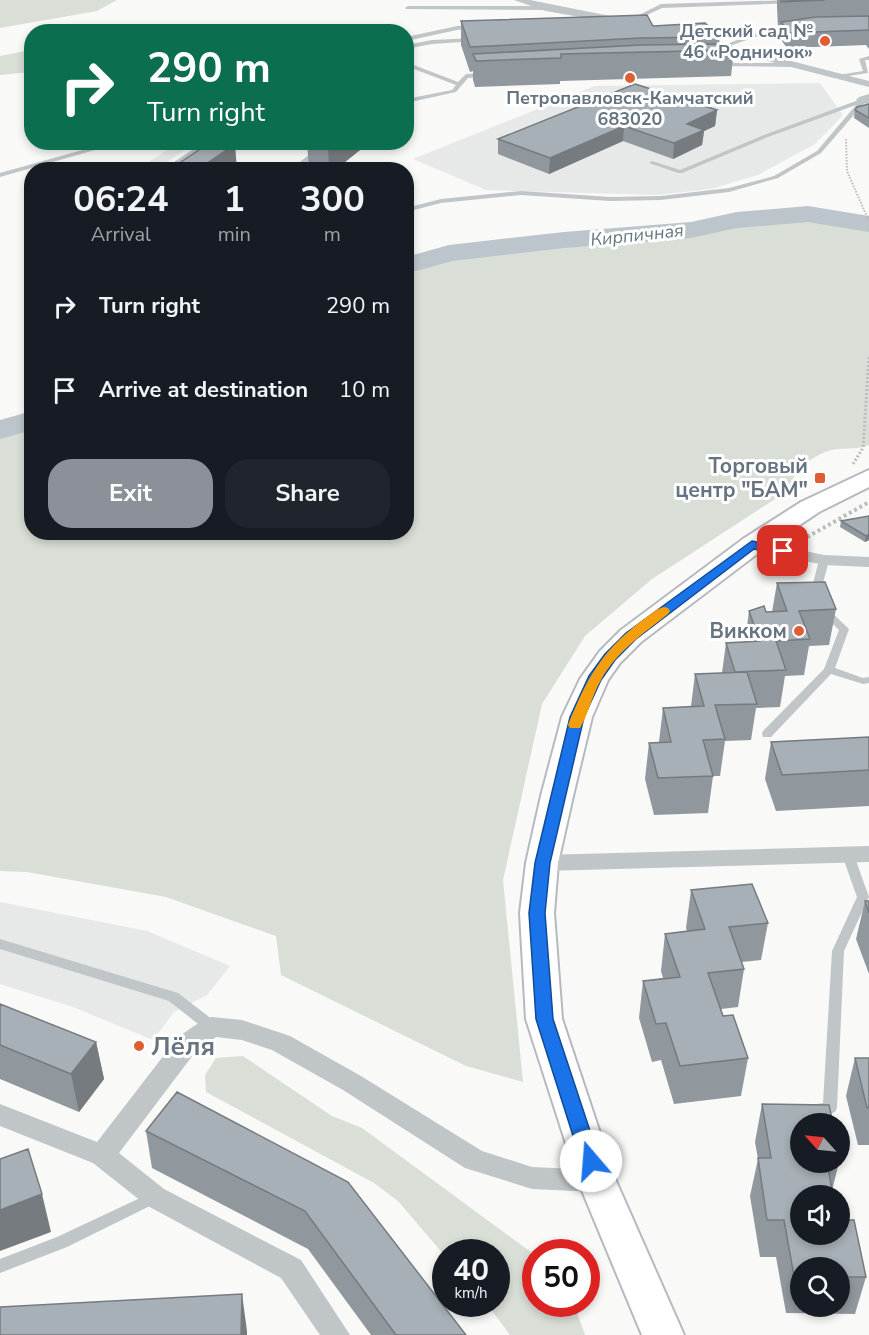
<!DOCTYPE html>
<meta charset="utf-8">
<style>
:root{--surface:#171b24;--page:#20242c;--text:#f1f3f6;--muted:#9ea1a6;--accent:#8c9099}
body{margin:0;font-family:"Nunito Sans",sans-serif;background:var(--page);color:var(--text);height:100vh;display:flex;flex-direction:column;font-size:22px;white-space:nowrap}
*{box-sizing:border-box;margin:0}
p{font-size:20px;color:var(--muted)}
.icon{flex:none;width:33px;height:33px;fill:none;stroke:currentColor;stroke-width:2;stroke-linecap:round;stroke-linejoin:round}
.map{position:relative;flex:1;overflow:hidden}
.details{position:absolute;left:24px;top:162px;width:390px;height:378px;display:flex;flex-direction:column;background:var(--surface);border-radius:24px;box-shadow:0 3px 9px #0003}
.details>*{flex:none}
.banner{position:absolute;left:24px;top:24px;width:390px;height:126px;border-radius:24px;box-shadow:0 3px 9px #0003;background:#0b6e4f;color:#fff;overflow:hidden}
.needle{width:39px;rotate:297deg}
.tools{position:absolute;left:790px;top:1113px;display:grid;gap:12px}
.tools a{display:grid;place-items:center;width:60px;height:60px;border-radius:50%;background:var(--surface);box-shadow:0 3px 9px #0003;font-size:30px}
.speed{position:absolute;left:432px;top:1239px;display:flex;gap:12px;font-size:30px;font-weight:700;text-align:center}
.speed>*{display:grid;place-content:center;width:78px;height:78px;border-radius:50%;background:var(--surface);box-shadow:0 3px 9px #0003;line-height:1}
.speed small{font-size:15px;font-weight:400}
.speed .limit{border:9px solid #d22;background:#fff;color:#111}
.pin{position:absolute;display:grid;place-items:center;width:51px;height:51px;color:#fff;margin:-26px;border-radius:12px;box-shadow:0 3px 9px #0006}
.me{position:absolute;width:66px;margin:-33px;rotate:342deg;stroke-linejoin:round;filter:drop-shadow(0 0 4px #0008)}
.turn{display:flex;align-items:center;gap:21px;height:126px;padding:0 24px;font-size:27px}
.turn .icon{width:78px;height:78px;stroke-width:2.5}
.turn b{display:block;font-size:42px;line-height:51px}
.eta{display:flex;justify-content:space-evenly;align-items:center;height:102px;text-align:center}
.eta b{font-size:36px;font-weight:700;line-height:42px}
.cta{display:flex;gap:12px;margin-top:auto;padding:12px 24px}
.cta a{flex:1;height:69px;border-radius:24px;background:var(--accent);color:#fff;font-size:24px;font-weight:700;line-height:69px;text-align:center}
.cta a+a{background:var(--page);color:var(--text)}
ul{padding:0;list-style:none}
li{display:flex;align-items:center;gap:18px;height:84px;padding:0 24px}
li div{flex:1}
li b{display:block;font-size:22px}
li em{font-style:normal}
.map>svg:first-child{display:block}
.built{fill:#e7e8e8}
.green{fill:#d9ded6}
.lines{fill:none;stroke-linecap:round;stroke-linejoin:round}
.river{fill:#bcc5cb;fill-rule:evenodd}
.secondary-casing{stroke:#b5babf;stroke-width:4}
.path-far2{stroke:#bbbec0;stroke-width:2;stroke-dasharray:1.5 1.5;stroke-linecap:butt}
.path-far1{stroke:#bbbec0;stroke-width:3;stroke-dasharray:2 2;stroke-linecap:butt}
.path{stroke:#bbbec0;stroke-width:4;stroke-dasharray:3 3;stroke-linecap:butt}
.service{fill:#c0c5c8;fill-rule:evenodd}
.minor{fill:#c0c5c8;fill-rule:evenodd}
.tertiary{fill:#c0c5c8;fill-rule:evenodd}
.secondary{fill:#fff;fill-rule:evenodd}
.wall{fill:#90979d;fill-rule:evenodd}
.shaded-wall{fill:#757b7f}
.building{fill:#a7b0b6;stroke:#757b7f;stroke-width:1.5}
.route{fill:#1a73e8;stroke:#114b97;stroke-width:1.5}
.slow{fill:#f59e0b}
.poi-dot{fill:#de5d32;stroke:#fff;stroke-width:2}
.labels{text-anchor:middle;stroke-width:6;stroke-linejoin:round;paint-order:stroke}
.far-poi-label{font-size:18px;font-weight:bold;fill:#657480;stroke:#fff;text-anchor:end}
.far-water-label{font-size:18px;font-style:italic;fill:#657982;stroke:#fff}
.poi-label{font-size:21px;font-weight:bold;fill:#657480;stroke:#fff;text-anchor:end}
.near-poi-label{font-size:26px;font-weight:bold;fill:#657480;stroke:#fff;text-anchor:start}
</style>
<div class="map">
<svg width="869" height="1335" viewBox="0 0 869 1335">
<rect width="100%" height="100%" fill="#f9f9f7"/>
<path class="built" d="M820,83L843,115L815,144L758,175L711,189L657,195L486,190L413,159L595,86Z
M178,143H196L156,169H138Z
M0,902L147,931L230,966L207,995L174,1012L153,1040L73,1007L0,984Z"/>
<path class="green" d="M0,0H117L97,11L0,28Z
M31,50V72L0,75V56Z
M806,219L869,222V445C856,451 839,446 825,452C815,456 805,464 795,470L792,488L652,579L585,636L542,704L503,880L523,1082L466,1066L281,975L276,936L166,897L27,872L0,871V434L31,424L32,532H406L407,275L452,258L518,247Z
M243,1056L332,1116L362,1128L535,1255L536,1304H574L585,1335H510L487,1304H496V1252H446L445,1256L398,1201L374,1183L206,1092L205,1075L216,1058Z"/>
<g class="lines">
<path class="river" d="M808,206L869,216V232L808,222L737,228L691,238L564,248L452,261L406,274V257L449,245L564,232L691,222L737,212Z
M32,411V430L0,439V420Z"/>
<g class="secondary-casing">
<path id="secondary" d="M869,470V487L819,512L761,551L641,642L620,663L608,680L592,717L573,796L558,863L554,913L562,1019L616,1181L684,1335H642L578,1181L526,1019L520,913L526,863L541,796L562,717L580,679L600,651L621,630L743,539L801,502Z"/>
</g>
<path class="path-far2" d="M846,139L847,171L868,219"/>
<path class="path-far1" d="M867,217L869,221
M853,464L863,448L869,357"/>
<path class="path" d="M802,540L869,502"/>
<path class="service" d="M792,0L795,2L794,3L662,8L630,23L625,22L661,4Z
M408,6H546L549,8L546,10L406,9L405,8Z
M475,25L478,27L477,28L457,30L406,41V37L457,26Z
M792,28L794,29V31L755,37L727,47L722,46L752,34Z
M474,38L476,39V41L432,44L406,49V45L432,40Z
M869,56V60H865L868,73L835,78L832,76L863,71L859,59Z
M406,62L458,82L466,74L485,73L488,75L485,77L468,78L456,92L406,103V99L452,90L456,85L406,66Z
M719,63H794L797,65L794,67L717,66L716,65Z
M864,98L867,100L866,101L821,153L778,178L729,192L661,200L610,201L521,195L441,203L406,212V208L441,199L521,191L610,197L661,196L729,188L774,176L817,151L856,105L768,137L682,173H678L649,163L652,161L680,170L764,135Z
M111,142H123L0,177V173Z
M204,142H212L170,170H162Z
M325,142H333L298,170H290Z
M824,557L829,560L820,595L819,597H811L810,595L819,560Z
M824,608L828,609L849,629L835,668L863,678L869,677V683L863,684L831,674L771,737H763L762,734L763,731L824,669L839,630L819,611Z
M848,851L852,852L854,855L869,897L844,951L837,1108L835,1112C827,1115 819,1116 811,1113L809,1109L811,1105L823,1103L832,951L857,897L842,855L844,852Z
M0,939L178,993L217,1023L219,1027L217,1031L212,1032L207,1031L169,1001L0,949Z
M155,1191L160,1193L162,1197L160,1201L67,1247L0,1273V1259L57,1237Z"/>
<path class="minor" d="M514,0H530L625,19L630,22L625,25L546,11Z
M709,40L869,81V87L705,45L704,43Z
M752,540L824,555L869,557V567L824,565L746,549L743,545L746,541Z
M869,846V862L542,871L534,869L531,863L534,857L542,855Z
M212,1017L242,1020L290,1036L361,1076L482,1151L532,1167L597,1170L606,1173L610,1181L606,1189L597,1192L532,1189L465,1168L343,1090L272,1050L242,1040L216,1037L196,1051L119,1153L164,1189L301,1260L350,1335H320L281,1278L146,1205L93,1163L0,1126V1104L97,1142L178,1037L203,1020Z"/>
<path class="tertiary" d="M869,94V104L859,103L856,100L859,97Z"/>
<use href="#secondary" class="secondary"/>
</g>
<path class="wall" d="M777,0H869V49L866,45L787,48L779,37L780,27L778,28L777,7Z
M461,21L653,26L720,37L719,44L734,50L731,76L560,81V84L475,87L473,80V71L470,72L461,45Z
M869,104V128L854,118L855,110Z
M717,110L715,126L704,131L702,145L673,159L623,141L549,174L498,154V139Z
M307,142H370L335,170L309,169Z
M869,516V540L865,542L840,527L841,521Z
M777,583L836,609L829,645L809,646L804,675L785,676L780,707L756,708L751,740L725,741L720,776H713L708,813L654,815L645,779L649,743L659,742L663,708L691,706L695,674L722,673L726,643L745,642L749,611L772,612Z
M869,737V806L776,811L765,779L771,742Z
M691,890L768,923L761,960L742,962L744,969L738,1007L721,1009L723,1016L748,1058L741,1096L674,1104L661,1060L652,1062L639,1018L643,981L663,978L661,971L665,934L687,931L686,928Z
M865,901H869V974L856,939Z
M0,1004L96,1042L104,1079L79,1112L0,1079Z
M855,1058H869V1145H858L846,1096Z
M177,1092L466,1335H371L308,1249L152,1168L146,1131Z
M762,1104L801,1162H839L832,1191L801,1196L866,1277L855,1314L786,1313L776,1257H760L750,1196L758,1159L755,1142ZM801,1268H840V1306H801Z"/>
<path class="shaded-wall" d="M717,110L715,126L704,131L702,145L673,159L674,143L687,124Z
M624,126L623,141L549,174L550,158Z
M332,142H370L335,170H329L328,145Z
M235,144L237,170H197Z
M869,534V540L865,542L866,536Z
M96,1042L104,1079L79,1112L71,1074Z
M42,1194L51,1232L0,1251V1210Z
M242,1294L247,1331V1335H241Z"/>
<path class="building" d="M781,0H825L781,2Z
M647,15L653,26L705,23L720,37L641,38L470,47L461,21Z
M869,16V30L789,33L781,22L816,17Z
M728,44L734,50L561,54V58L476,61L473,54L641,45Z
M635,84L717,110L687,124L704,130L674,143L624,126L550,158L498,139Z
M869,104V118L855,110L857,107Z
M211,142H234L235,144L197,170H169Z
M316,142H332L328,145Z
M869,516V534L866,536L841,521Z
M825,582L836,609L799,611L810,639L776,641L786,670L735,672L726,643L760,641L749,611L764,606L766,612L787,611L777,583Z
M747,672L757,704L715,705L725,739L703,740L713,776L658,778L649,743L671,742L663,708L704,706L695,674Z
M869,737V770L782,775L771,742Z
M752,884L768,923L729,927L744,969L708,973L723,1016L733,1015L748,1058L680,1066L666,1023L656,1024L643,981L680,977L665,934L705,929L691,890Z
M865,901H869V913Z
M0,1004L96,1042L71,1074L0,1045Z
M855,1058H869V1107L867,1108Z
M177,1092L348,1182L466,1335H396L305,1211L146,1131Z
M762,1104L829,1105L833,1124H801V1162H827L833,1196H801V1234H840V1220H854L866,1277H840V1268H801V1277L794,1276L784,1220H767L758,1158H771Z
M28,1149L42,1194L0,1210V1159Z
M242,1294L241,1335H0V1307Z"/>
<path class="route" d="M752,541L787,549L789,551L783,555L754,549L636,639L615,660L601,680L584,717L550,863L545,913L553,1019L600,1161L597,1167L591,1169L584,1167L581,1161L536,1019L529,913L535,863L570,717L589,676L605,654L626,633Z"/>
<path class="slow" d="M664,607L668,608L670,611L668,614C644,633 616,652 601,680C592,695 589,713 580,728H570L568,725C587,679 600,653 640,622C648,617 655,609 664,607Z"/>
<g class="poi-dot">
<circle cx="825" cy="41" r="6"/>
<circle cx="630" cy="78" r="6"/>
<rect x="814" y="472" width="12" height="12" rx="3"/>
<circle cx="799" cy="631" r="6"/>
<circle cx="139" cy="1046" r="6"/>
</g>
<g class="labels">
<g class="far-poi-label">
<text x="813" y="37">Детский сад №<tspan x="813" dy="21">46 «Родничок»</tspan></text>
<text x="630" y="104" text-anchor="middle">Петропавловск-Камчатский<tspan x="630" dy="21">683020</tspan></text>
</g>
<g class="far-water-label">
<text transform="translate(637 235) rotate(-6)" y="6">Кирпичная</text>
</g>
<g class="poi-label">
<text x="808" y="473">Торговый<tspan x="808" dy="24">центр "БАМ"</tspan></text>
<text x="787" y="638">Викком</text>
</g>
<g class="near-poi-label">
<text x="151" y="1055">Лёля</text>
</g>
</g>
</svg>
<div class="tools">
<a><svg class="needle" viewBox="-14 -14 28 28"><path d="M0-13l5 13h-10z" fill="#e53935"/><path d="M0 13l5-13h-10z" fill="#9ea1a6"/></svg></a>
<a><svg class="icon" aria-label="sound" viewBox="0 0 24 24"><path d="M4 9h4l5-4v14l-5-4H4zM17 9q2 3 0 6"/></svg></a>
<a><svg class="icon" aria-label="search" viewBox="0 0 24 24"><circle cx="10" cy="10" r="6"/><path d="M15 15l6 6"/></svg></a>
</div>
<div class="speed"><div>40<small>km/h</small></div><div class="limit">50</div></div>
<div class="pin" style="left:783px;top:551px;background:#d93025"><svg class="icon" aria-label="arrive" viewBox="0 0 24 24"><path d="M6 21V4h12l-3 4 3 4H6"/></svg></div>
<svg class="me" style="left:591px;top:1161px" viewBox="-20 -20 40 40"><circle r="19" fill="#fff"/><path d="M0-13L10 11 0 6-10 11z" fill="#1a73e8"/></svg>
<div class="banner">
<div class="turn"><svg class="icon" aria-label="right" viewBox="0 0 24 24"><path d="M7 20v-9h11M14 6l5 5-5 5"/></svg><div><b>290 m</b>Turn right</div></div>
</div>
<section class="details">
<div class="eta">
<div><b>06:24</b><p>Arrival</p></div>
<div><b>1</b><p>min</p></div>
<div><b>300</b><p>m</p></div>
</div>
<ul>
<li><svg class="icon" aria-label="right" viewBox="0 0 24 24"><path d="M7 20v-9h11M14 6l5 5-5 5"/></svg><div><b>Turn right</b></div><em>290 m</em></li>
<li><svg class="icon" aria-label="arrive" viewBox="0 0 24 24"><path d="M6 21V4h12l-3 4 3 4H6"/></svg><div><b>Arrive at destination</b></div><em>10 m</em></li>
</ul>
<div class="cta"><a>Exit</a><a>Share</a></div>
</section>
</div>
